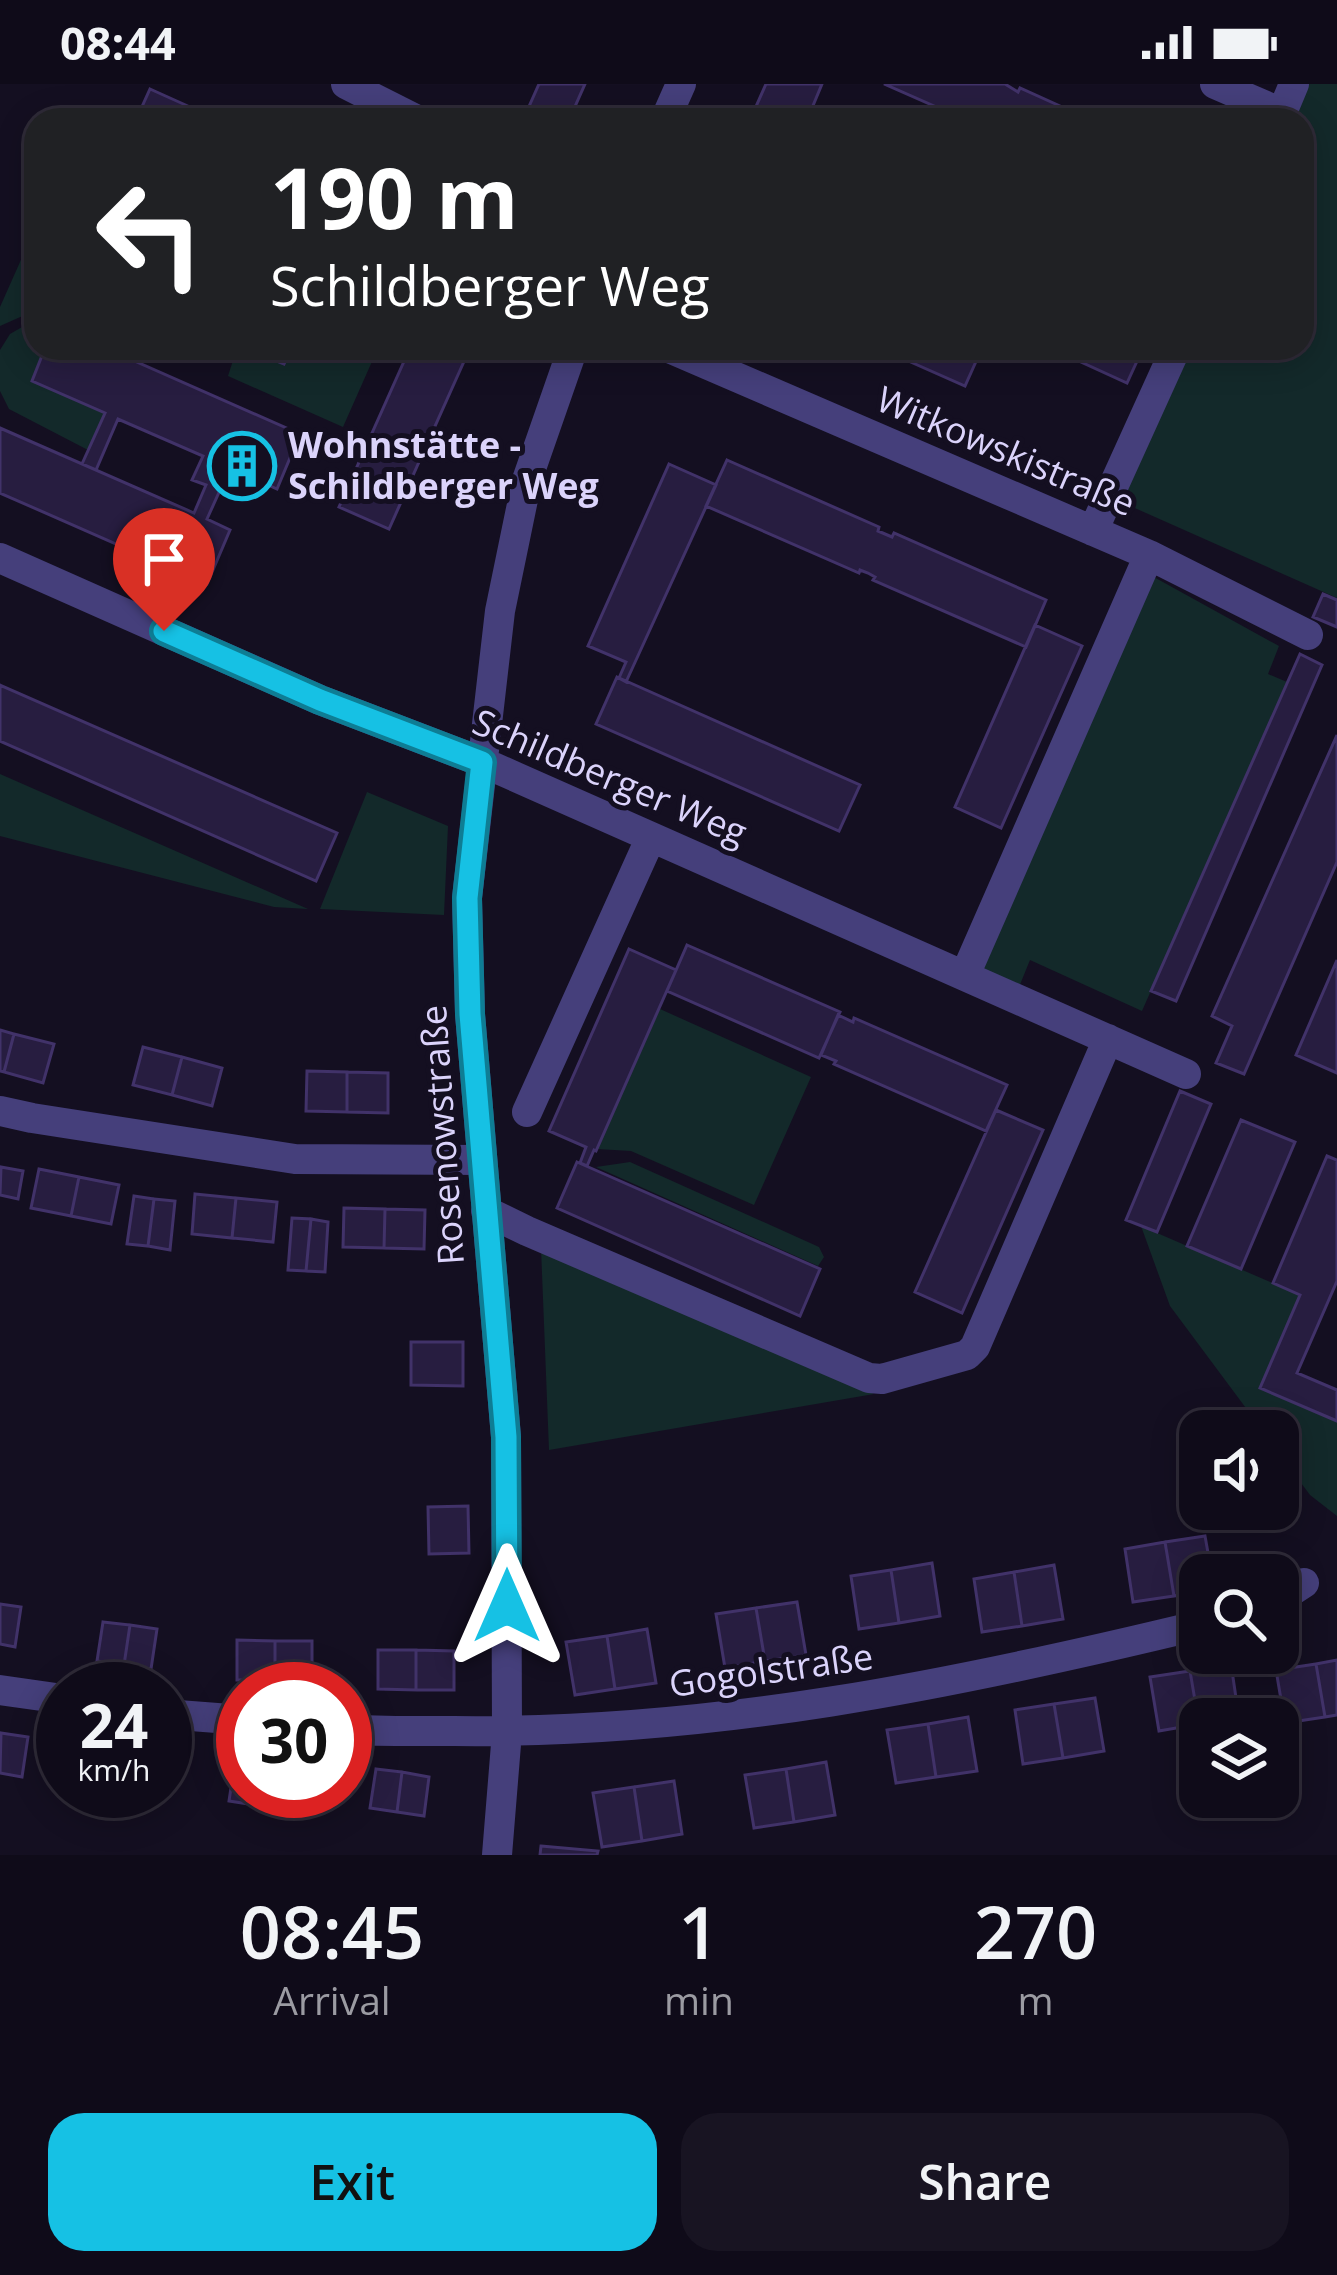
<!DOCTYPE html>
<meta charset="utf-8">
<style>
:root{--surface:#0f0b19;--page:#181422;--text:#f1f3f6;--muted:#9b9ba2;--line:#2f2b38;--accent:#16c1e4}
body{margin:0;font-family:"Open Sans",sans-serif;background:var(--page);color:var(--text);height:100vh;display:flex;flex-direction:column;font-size:45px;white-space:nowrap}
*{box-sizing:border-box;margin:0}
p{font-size:39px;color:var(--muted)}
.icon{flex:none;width:66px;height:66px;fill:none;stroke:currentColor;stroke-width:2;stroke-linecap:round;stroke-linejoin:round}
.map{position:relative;height:1771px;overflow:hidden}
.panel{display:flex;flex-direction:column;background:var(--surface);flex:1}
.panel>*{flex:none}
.guide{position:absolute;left:24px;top:24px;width:1290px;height:252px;border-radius:36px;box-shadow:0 6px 30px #0003,0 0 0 3px var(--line);background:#202124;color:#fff;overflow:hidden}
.fabs{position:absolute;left:1179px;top:1326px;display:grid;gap:24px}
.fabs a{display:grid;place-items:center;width:120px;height:120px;border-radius:24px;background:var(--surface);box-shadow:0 6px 30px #0003,0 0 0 3px var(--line);font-size:60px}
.speed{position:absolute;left:36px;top:1578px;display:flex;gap:24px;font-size:60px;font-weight:700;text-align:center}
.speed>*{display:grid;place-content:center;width:156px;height:156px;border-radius:50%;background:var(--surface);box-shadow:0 6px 30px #0003,0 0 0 3px var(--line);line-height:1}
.speed small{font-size:30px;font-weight:400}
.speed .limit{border:18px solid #d22;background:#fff;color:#111}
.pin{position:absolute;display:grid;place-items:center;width:102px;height:102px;color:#fff;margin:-123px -51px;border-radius:50% 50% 50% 0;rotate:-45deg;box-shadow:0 0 12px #0007}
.pin .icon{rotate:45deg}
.me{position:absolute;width:132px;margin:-66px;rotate:0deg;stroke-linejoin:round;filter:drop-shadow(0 0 9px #0008)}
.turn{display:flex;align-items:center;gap:42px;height:252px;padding:0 48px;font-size:54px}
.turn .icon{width:156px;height:156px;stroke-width:2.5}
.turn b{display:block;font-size:84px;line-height:102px}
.eta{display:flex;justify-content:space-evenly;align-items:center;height:204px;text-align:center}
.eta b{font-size:72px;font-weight:600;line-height:84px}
.action{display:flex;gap:24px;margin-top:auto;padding:24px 48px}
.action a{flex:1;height:138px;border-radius:36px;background:var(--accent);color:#111;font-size:48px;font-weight:600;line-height:138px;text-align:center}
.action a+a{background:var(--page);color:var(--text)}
.status{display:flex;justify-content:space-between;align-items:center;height:84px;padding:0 60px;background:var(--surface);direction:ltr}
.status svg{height:33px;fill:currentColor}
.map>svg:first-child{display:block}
.green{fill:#13292a}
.building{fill:#271d40;stroke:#413269;stroke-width:3}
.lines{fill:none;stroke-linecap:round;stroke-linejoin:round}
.minor{stroke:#453f7b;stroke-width:30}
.route-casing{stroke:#0e7d94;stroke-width:30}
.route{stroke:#16c1e4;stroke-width:21}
.labels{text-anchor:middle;stroke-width:10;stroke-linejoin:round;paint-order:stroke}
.poi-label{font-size:36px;font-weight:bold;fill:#dbd3fb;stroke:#140f21;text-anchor:start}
.street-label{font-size:36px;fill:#dbd3fb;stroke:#140f21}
</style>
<div class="status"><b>08:44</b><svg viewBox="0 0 49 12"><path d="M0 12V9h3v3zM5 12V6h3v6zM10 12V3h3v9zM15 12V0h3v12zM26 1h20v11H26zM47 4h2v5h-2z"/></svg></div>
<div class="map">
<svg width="1337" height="1771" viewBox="0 0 1337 1771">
<rect width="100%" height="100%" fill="#140f21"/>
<path class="green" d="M1304,0H1337V514L1119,417L1187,264H1302V36H1288Z
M36,142V226L0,242V223Z
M36,235V264H45L32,297L105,329L88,366L9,325L0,307V266L10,250Z
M237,264H245L283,280L291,264H378L343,343L228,292Z
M1152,492L1279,562L1268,590L1287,598L1142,927L1030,876L1019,903L975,884Z
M0,690L308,825L274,823L0,752Z
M367,708L448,742L444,831L320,825Z
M660,925L811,993L754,1121L631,1067L597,1065Z
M630,1078L819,1163L824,1173L818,1182L596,1083Z
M1141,1142L1300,1211L1260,1304L1337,1337V1432L1310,1411L1278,1368V1347H1263L1170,1222Z
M541,1164L874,1310L549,1366Z"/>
<path class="building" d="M539,0H585L569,36H523Z
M766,0H822L807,36H750Z
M884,0H1005L1018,8L1020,4L1091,36H966Z
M150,5L170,14L219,36H136Z
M45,264H105L300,350L277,405L230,384L207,435L230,446L207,500L0,409V344L194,429L206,401L192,396L203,372L118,335L96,386L82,380L105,329L32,297Z
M245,264H291L284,280Z
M410,264H470L389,445L339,423Z
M879,264H982L965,302Z
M1087,264H1143L1127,299L1081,278Z
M727,376L879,443L878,447L892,453L894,449L1046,516L1026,563L873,496L875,493L868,489L860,486L859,489L706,422Z
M669,380L716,401L626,598L619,594L626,578L588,562Z
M1323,510L1337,516V543L1313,533Z
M1035,541L1082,562L1001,744L955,723Z
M1300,570L1322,581L1176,917L1151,907Z
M617,593L860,701L839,747L596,640Z
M0,601L337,749L316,797L0,657Z
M1337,651V778L1244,990L1216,979L1232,942L1212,932Z
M687,861L840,928L819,974L667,907Z
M629,865L676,886L596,1067L594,1066L587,1082L580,1079L586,1063L549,1047Z
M1337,876V989L1296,971Z
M838,931L853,938L854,934L1007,1001L986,1047L834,980L836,977L821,971Z
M0,946L14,950L4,988L0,987Z
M14,950L54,960L43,999L4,988Z
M143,963L182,973L172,1011L133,1001Z
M182,973L222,984L212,1022L172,1011Z
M307,987L347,988V1028L306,1027Z
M347,988L388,989V1029L347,1028Z
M1180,1007L1211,1020L1157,1148L1126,1136Z
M996,1026L1043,1046L962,1229L915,1208Z
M1241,1036L1295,1058L1241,1185L1187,1162Z
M1327,1072L1337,1076V1197L1297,1289L1337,1306V1337L1260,1304L1300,1211L1273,1199Z
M577,1078L820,1185L800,1232L557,1124Z
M1,1083L23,1087L18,1115L0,1111Z
M39,1085L79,1093L71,1132L31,1124Z
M79,1093L119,1101L111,1140L71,1132Z
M195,1110L236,1114L232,1154L192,1150Z
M134,1112L154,1115L148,1162L127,1160Z
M236,1114L277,1118L273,1158L232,1154Z
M154,1115L175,1117L170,1166L148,1162Z
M344,1124L385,1125L384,1164L343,1163Z
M385,1125L425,1126L424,1165L384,1164Z
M292,1134L311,1135L306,1187L288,1186Z
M311,1135L328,1138L325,1188L306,1187Z
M411,1258H463V1302L411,1301Z
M468,1422L469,1469L429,1470L428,1423Z
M1205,1452L1212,1491H1200V1508L1174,1512L1165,1458Z
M1165,1458L1174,1512L1133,1518L1125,1465Z
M932,1479L940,1532L899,1539L891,1486Z
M1054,1481L1063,1535L1022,1542L1014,1488Z
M891,1486L899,1539L859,1545L851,1492Z
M1014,1488L1022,1542L982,1548L974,1495Z
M797,1518L806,1571L765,1577L756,1524Z
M0,1520L21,1523L15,1563L0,1560Z
M756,1524L765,1577L725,1584L716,1530Z
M103,1538L130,1541L124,1581L97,1577Z
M130,1541L157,1545L151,1585L124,1581Z
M647,1545L656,1599L615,1605L607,1552Z
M607,1552L615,1605L575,1611L566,1558Z
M237,1556L275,1557V1596H237Z
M275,1557H312V1597L275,1596Z
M378,1566H416V1606L378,1605Z
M416,1566L454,1567V1606H416Z
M1337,1576V1631L1325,1633L1316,1580Z
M1231,1580L1239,1634L1200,1635L1199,1640L1190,1587Z
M1316,1580L1325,1633L1285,1639L1276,1586Z
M1190,1587L1199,1640L1159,1647L1150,1593Z
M1095,1614L1104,1667L1063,1674L1054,1620Z
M1054,1620L1063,1674L1023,1680L1015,1626Z
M968,1633L977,1687L936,1693L928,1640Z
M928,1640L936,1693L896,1699L887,1646Z
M1,1649L28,1653L22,1693L0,1689Z
M235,1677L243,1679V1707H257L255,1721L229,1717Z
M826,1678L835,1731L794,1738L786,1685Z
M376,1685L402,1688L397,1728L370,1724Z
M786,1685L794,1738L754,1744L745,1691Z
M402,1688L429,1693L424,1732L397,1728Z
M674,1697L682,1750L642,1757L634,1703Z
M634,1703L642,1757L602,1763L593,1709Z
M257,1707H285L282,1725L255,1721Z
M541,1762L598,1767L597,1771H540Z"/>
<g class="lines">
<path class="minor" d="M346,0L417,36
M1215,0L1282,29
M665,36L681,0
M1279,36L1294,0
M669,264L1149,471L1308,551
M1093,447L1176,264
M0,474L320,616L482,678L1186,990
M965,891L1149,471
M0,1027L32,1034L295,1075L482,1076
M527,1028L651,753
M486,1127L527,1147L869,1294L882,1295L967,1271L975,1263L1108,955
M1278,1516L1304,1499
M0,1606L63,1615
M165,1630L243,1636
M345,1645C381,1648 418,1647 454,1647C711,1650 952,1601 1200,1541
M497,1771L507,1648L506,1353L470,930L467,814L500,527L527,396L573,264"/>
</g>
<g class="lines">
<g class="route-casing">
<path id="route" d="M164,547L320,616L482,678L467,814L470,930L506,1353L507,1522"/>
</g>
<use href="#route" class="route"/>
</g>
<defs>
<g id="building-ring" transform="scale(3.45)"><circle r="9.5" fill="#140f21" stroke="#16c1e4" stroke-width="1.5"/><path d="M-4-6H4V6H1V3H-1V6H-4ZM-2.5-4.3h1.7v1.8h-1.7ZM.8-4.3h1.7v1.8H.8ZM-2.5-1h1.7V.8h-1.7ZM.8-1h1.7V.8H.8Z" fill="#16c1e4"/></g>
</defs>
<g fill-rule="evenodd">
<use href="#building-ring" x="242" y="382"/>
</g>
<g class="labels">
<g class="poi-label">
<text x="288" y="374">Wohnstätte -<tspan x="288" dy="41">Schildberger Weg</tspan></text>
</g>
<g class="street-label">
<text transform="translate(1006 367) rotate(23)" y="13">Witkowskistraße</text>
<text transform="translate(610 693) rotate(23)" y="13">Schildberger Weg</text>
<text transform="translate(442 1051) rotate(-94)" y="13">Rosenowstraße</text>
<text transform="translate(771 1586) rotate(-8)" y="13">Gogolstraße</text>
</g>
</g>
</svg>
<div class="fabs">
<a><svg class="icon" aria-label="sound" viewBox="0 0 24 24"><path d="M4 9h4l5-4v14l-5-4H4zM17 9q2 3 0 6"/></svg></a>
<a><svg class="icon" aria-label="search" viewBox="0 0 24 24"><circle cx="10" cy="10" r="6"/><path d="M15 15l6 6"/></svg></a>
<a><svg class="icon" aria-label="layers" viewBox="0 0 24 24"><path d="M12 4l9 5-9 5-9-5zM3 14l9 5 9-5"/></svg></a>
</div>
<div class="speed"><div>24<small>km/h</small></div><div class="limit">30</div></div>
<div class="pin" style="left:164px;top:547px;background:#d93025"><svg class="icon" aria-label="arrive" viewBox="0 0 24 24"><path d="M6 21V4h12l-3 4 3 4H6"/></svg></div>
<svg class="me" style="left:507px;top:1522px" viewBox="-20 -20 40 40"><path d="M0-17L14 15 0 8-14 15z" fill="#16c1e4" stroke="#fff" stroke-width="4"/></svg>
<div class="guide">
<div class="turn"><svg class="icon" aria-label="left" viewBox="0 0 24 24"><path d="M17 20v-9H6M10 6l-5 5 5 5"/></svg><div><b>190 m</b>Schildberger Weg</div></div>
</div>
</div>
<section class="panel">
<div class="eta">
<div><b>08:45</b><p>Arrival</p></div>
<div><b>1</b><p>min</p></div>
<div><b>270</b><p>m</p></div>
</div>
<div class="action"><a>Exit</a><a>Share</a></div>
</section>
